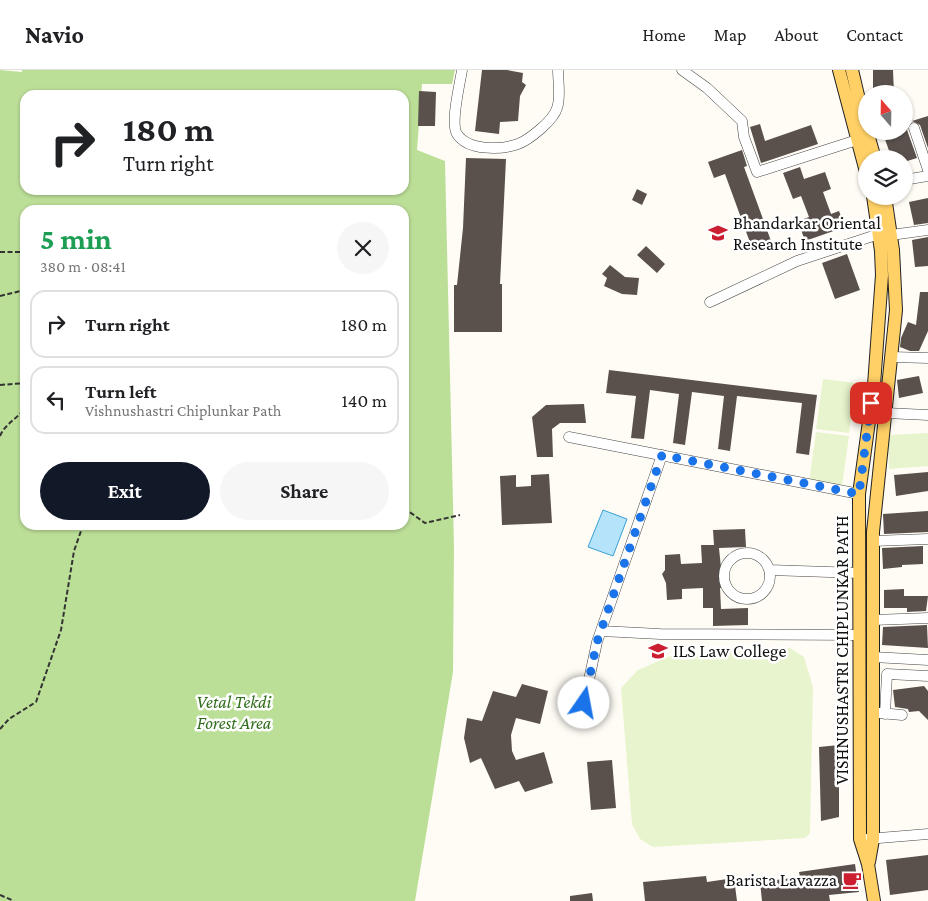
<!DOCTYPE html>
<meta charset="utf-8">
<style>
:root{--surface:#fff;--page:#f6f6f6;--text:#202124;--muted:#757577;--line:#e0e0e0;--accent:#111827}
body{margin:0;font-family:"Crimson Pro",serif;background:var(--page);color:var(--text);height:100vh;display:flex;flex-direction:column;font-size:19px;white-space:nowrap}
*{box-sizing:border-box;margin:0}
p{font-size:16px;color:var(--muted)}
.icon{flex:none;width:28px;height:28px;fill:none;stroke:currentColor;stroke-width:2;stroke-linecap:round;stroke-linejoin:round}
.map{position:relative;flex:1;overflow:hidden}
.panel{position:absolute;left:20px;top:135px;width:389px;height:325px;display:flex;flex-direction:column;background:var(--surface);border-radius:15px;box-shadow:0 1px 4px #0004}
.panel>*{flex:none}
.banner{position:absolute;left:20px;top:20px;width:389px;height:105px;border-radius:15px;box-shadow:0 1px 4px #0004;background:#fff;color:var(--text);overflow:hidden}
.needle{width:32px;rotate:340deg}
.tools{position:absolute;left:858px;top:15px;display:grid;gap:10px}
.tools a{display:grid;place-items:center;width:55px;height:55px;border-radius:50%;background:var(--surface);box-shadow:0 1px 4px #0004;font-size:25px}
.pin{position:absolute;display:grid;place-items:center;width:42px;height:42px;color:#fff;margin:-21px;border-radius:10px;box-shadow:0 2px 8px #0006}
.me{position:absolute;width:55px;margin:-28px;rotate:12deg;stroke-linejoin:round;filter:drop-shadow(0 0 4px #0008)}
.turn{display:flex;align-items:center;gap:18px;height:105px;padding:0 20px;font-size:22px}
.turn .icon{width:65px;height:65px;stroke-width:2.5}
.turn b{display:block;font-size:35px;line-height:42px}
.round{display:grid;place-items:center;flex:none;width:52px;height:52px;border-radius:26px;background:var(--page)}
.summary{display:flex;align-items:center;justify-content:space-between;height:85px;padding:0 20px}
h1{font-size:30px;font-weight:700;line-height:38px;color:#1e9e55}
.primary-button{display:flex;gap:10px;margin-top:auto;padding:10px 20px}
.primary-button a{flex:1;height:58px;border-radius:30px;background:var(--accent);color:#fff;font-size:20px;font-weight:700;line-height:58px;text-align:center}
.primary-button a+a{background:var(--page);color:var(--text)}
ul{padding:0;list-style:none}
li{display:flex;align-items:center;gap:15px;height:68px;margin:0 10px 8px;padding:0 10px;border:2px solid var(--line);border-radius:15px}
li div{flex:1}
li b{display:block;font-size:19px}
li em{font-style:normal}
header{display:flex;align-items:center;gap:30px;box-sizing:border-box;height:70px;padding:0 25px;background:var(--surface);border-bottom:1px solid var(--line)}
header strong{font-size:24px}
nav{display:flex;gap:28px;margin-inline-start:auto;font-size:18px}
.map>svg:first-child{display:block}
.forest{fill:#bcdf98;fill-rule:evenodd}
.pitch{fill:#e8f4cd}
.water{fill:#b5e4fa;stroke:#37a0d6}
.building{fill:#5a514c}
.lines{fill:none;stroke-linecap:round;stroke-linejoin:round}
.minor-casing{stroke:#444;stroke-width:11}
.major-casing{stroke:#222;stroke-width:14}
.path{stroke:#333;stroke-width:2;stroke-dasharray:5 2.5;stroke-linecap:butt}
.minor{stroke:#fff;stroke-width:10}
.major{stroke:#ffd065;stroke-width:12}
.route{stroke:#1a73e8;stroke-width:9;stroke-dasharray:0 16.2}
.labels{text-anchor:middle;stroke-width:5;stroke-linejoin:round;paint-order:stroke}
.poi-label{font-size:18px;fill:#111;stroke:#fff;text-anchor:start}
.street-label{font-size:18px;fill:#111;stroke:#fff}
.park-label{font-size:18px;font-style:italic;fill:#316e1b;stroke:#fff}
</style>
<header>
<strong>Navio</strong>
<nav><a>Home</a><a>Map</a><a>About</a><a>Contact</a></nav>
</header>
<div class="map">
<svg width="928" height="831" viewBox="0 0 928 831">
<rect width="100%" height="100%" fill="#fffcf5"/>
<path class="forest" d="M0,0L22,2V0H455L452,14H422L417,80L445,91L454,477L453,602L415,831H0ZM25,25H404V120H25ZM25,140H404V455H25Z"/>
<path class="pitch" d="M823,309L856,313L849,363L816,359Z
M816,362L849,366L842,416L809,412Z
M928,363V396L889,399L888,365Z
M790,578L804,587L813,617L810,763L805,768L653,777L640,769L632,754L621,618L638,600L670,586Z"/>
<path class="water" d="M603,440L627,449L613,486L588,477Z"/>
<path class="building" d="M482,0H507L523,3L522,12L526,15L520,26L518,51L500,52L499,64L475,61Z
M873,0H893L894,24H873Z
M419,21L436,22L435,56H418Z
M928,46V78L920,55L912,51Z
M911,52L907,60L917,88L904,92V89H892L882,61H904V55Z
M760,54L765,71L811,55L818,74L761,93L750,57Z
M742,80L747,96L744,97L771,171L752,178L725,104L714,108L708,92Z
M466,88L506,89L500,214H502V262H454V215H457L463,158Z
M800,97L804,109L825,102L831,119L823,122L831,144L839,141L845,157L805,171L798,151L809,147L801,126L793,129L783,103Z
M637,119L647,124L642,135L632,130Z
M928,128V153L914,155L909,132Z
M928,167V196L915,197L912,170Z
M646,176L665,194L657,203L637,185Z
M847,184L860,220L835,229L822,193Z
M610,195L625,207L639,208L637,225L622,224L604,216L607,208L602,204Z
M920,222H928V261L919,281H910L900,277L901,268L908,252L916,255Z
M609,300L817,325L809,385L796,383L802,333L737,326L730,381L718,379L724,326L692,322L685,375L673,373L679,324L650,320L644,369L631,368L636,326L606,323Z
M919,306L923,323L899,328L897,310Z
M584,334L586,353H560L552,359L553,387H537L532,347L546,335Z
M928,402V421L896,426L894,405Z
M549,404L552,453L502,455L500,406L516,405V417L531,416V405Z
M928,441V462L884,464L883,444Z
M745,459L746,477L719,478L723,518H720L721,539L748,538V555L713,556V538H703V518L682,519V529L667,530L666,513L662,504L665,500V485L680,484L681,494L702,493L701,475H714L713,460Z
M923,476V494L902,495V497L883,499L882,478Z
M904,519V526H928L926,541L907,542V538H884V520Z
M927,555L928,578L882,575L883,557Z
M522,614L548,621L540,654L516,648L511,665L512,681L516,690L544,682L553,713L525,722L519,711L495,719L481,688L470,693L464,668L467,648L482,651L493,621L516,627Z
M924,616L928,621V650L919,641L909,642L908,639L895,637L893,620Z
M839,675V747L821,751L819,677Z
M612,690L616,738L591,740L587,692Z
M928,785V820L890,825L886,790Z
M855,794L859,822L829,825L830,831H762L760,812L800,807L799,802Z
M706,806L707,812L734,808L737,831H645L643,812Z
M592,823L593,831H570V826Z"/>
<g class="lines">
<g class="minor-casing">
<path id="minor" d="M462,0C460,14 450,53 457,64C468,81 501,80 518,74C529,70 554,50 557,38C561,28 558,11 558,0
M682,0L707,18L742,51L744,67L757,102L857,70
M914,58L928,100
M904,110L928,106
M891,165L928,160
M710,232L797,191L879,164
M892,287L928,288
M886,343L928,345
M569,367L859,424
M873,471L928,469
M724 506a23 23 0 1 1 46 0a23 23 0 1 1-46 0Z
M769,500L859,503
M873,550L928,548
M601,561L660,564L858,565
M873,587L928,590
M584,633L597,572L662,385
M879,643L902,645
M885,644L887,604L928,606
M867,769L928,764"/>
</g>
<g class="major-casing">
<path id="major" d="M839,0L866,102
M852,0L866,59
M867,61L875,89
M873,126L881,181L882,205L874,315L859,424L860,769L868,794L874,831
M869,792L873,769V462L896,240L893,180L885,126"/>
</g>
<path class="path" d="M0,182H25
M0,226L25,220
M0,315L25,313
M0,366C5,354 17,349 25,338
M404,438L425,453L460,445
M0,659L9,649L36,632L61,560L74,481L81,461L86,455
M0,825L14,831"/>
<use href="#minor" class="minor"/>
<use href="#major" class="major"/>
</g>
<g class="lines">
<path class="route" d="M584,633L597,572L662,385L859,424L871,333"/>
</g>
<defs>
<g id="university-bare" transform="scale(1.5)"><path d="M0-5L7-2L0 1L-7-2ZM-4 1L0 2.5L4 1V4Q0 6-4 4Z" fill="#cb1e30" stroke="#fff" stroke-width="2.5" paint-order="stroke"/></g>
<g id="cafe-bare" transform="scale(1.5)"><path d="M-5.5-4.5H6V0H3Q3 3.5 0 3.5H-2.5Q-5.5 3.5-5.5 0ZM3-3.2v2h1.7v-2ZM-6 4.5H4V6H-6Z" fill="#cb1e30" stroke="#fff" stroke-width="2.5" paint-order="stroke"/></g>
</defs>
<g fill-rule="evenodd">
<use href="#university-bare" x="718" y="163"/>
<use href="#university-bare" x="658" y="581"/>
<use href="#cafe-bare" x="852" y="810"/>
</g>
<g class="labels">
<g class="poi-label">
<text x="733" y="159">Bhandarkar Oriental<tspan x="733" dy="21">Research Institute</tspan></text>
<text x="673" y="587">ILS Law College</text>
<text x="837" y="816" text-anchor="end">Barista Lavazza</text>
</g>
<g class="street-label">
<text transform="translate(842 580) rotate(-90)" y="6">VISHNUSHASTRI CHIPLUNKAR PATH</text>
</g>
<g class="park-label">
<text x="234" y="638">Vetal Tekdi<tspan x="234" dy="21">Forest Area</tspan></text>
</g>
</g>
</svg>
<div class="tools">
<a><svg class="needle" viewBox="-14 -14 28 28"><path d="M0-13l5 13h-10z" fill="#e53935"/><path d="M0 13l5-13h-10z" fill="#757577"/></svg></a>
<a><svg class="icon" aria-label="layers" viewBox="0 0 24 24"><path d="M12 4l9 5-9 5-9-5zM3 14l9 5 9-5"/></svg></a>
</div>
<div class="pin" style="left:871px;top:333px;background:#d93025"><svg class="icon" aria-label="arrive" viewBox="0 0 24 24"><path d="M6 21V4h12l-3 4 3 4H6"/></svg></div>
<svg class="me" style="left:584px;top:633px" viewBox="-20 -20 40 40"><circle r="19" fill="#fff"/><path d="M0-13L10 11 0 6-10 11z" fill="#1a73e8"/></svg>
<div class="banner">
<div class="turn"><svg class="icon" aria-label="right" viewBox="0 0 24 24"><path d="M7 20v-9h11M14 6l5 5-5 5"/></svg><div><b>180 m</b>Turn right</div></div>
</div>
<section class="panel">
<div class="summary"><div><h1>5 min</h1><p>380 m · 08:41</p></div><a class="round"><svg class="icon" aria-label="close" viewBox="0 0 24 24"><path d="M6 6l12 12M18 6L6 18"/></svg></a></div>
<ul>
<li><svg class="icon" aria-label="right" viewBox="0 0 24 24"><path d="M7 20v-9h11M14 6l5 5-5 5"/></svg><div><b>Turn right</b></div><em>180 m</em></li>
<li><svg class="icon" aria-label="left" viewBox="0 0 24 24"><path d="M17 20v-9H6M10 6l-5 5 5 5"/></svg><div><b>Turn left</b><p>Vishnushastri Chiplunkar Path</p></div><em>140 m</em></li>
</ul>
<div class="primary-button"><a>Exit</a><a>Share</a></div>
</section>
</div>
